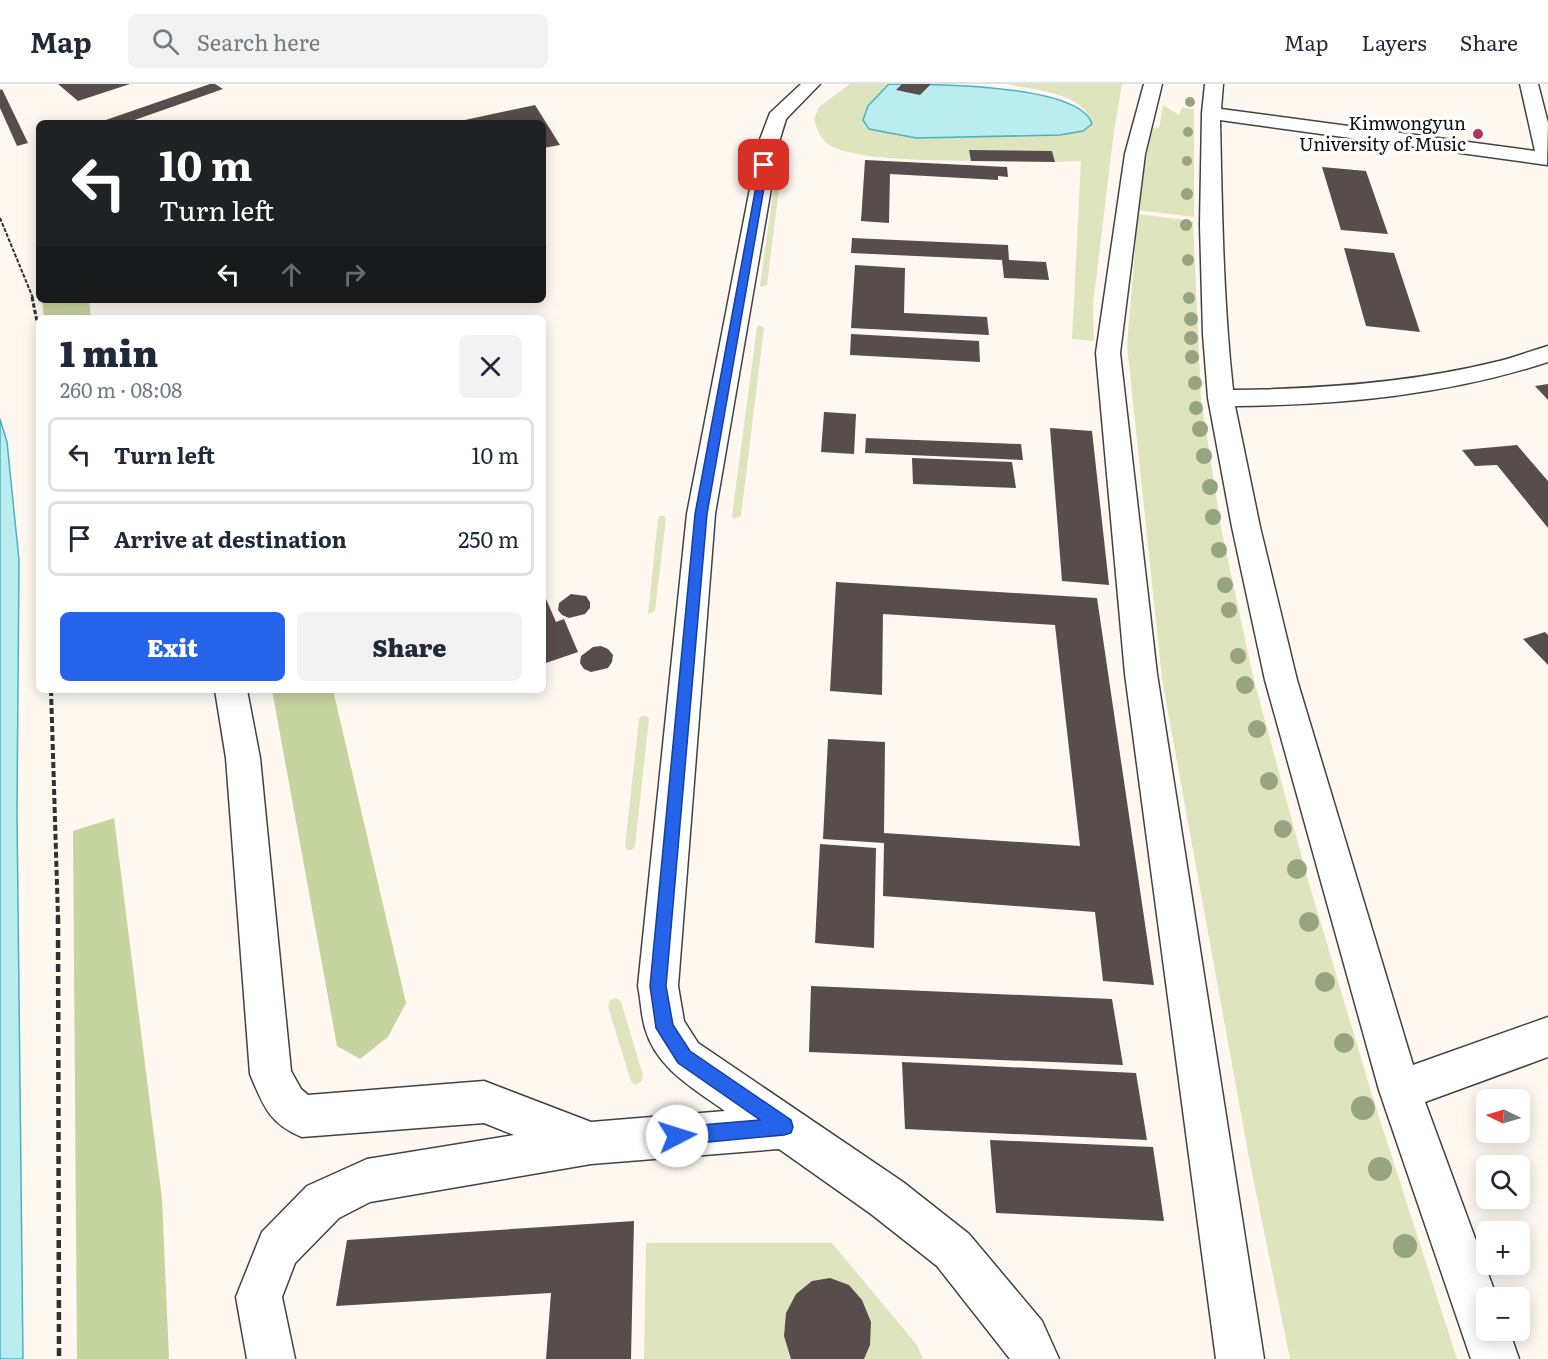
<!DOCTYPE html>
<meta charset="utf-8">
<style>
:root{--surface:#fff;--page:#f2f2f3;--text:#1f2937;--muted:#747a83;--line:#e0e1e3;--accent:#2563eb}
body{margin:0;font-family:Literata,serif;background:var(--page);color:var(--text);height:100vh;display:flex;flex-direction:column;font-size:22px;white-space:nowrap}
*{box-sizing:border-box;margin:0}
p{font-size:20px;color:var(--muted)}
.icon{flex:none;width:33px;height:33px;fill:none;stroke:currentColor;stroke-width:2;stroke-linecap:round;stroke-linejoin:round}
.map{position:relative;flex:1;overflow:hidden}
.side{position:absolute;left:36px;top:231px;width:510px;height:378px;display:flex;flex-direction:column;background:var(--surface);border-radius:9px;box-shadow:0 3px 15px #0003}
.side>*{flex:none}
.top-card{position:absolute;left:36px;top:36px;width:510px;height:183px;border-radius:9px;box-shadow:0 3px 15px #0003;background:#202124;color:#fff;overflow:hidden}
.needle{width:39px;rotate:275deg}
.fabs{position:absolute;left:1476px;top:1005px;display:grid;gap:12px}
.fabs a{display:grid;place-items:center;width:54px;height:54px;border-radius:9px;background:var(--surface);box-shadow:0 3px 15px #0003;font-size:30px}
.pin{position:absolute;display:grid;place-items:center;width:51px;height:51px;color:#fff;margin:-26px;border-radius:12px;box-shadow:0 3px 9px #0006}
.me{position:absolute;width:66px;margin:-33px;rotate:85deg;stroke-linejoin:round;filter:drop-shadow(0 0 4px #0008)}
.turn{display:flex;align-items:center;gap:21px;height:126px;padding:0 24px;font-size:27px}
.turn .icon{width:78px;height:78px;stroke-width:2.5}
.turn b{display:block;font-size:42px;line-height:51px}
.lanes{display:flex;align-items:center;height:57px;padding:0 24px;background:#0003;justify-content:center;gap:30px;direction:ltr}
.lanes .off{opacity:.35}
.round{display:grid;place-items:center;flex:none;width:63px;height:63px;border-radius:9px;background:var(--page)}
.head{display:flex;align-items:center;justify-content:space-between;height:102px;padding:0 24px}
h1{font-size:36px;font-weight:800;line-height:45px}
.action{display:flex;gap:12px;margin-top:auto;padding:12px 24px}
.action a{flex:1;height:69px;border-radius:9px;background:var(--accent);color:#fff;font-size:24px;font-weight:800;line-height:69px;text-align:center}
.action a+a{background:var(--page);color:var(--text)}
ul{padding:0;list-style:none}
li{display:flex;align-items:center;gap:18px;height:75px;margin:0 12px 9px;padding:0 12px;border:3px solid var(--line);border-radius:9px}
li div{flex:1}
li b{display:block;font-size:22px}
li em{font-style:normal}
header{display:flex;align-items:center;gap:36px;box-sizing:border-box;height:84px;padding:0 30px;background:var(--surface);border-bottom:2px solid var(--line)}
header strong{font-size:28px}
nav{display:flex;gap:33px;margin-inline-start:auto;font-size:21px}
.search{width:420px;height:54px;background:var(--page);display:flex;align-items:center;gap:15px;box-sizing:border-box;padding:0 21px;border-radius:9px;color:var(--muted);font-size:22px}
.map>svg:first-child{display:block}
.green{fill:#dee5be}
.forest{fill:#c6d49f}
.water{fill:#bbecf0;stroke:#49b3c0;stroke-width:1.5}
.building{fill:#564d4c}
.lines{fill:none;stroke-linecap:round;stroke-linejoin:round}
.minor-casing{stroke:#424242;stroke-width:3}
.path-far3{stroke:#313131;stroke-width:2;stroke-dasharray:4 1.5;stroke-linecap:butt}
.path-far2{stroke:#313131;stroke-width:3;stroke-dasharray:4.5 2;stroke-linecap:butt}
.path-far1{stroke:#313131;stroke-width:4;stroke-dasharray:6 3;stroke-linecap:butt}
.path{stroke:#313131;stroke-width:4.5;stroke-dasharray:8 4;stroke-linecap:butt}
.minor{fill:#fff;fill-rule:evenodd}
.tree{fill:#97a481}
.route{fill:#2563eb;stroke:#184099;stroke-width:1.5}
.poi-dot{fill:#b1345e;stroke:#fff;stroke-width:2}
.labels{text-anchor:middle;stroke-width:6;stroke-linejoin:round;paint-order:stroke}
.far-poi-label{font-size:18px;fill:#0f0f0f;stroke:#fff;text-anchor:end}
</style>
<header>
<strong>Map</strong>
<div class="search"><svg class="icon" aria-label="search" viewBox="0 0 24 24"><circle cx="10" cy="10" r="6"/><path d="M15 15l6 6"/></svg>Search here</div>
<nav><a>Map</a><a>Layers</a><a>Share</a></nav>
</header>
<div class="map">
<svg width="1548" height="1275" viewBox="0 0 1548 1275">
<rect width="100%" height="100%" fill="#fef8f1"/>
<path class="green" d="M850,0H889L868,22L863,36L1060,51L1083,47L1092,40C1084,8 1035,7 1008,0H1122L1114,47L1093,221L1094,257L1072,255L1081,77L1055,78L1052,67L969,66L971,77C936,76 860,77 831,62C820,56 817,46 814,35L819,23Z
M1163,21L1179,31L1182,23L1194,25V133L1138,126L1151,45L1159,44Z
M783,73L767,201L761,203L760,201L778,74Z
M1138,130L1193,137L1201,314L1221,443L1253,592L1308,796L1372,1011L1457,1275H1290L1249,1074L1162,595L1127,261Z
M759,241L764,244L741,432L734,435L732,432L757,243Z
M660,432H664L666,435L655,527L648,530L658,435Z
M642,632H647L649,635L635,762L632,766H627L625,762L639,635Z
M616,914L621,918L643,991L641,998L635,1001L631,997L608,923L610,916Z
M646,1159H832L917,1261L923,1275H644Z"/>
<path class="forest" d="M42,216H89L91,234H44Z
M272,606H333L406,919L388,953L360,975L337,962Z
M114,734L162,1115L169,1275H77L73,747Z"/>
<path class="water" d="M889,0C931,0 1080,0 1092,40L1083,47L1060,51L916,54L869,45L863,36L868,22Z
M0,335L7,358L19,476L17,729L23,1275H0Z"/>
<path class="building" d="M58,0H130L78,17Z
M210,0H215L223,5L126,39H97Z
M902,0H931L920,11L896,6Z
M2,5L28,59L17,62L0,24V6Z
M535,21L560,61L543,64V39H451Z
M969,66L1052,67L1055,78L971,77Z
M865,76L1007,83L1008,93L998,92V96L890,90L889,139L861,137Z
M1322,83L1366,87L1388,150L1341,146Z
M852,154L1008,161L1009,176L1046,178L1049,196L1004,194L1002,176L851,169Z
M1344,164L1394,169L1420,248L1366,242Z
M855,181L905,184L904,229L987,233L989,251L851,244Z
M851,250L979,257L980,278L850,271Z
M1548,300V316L1535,302Z
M824,328L856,330L854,370L821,368Z
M1050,344L1092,347L1109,501L1062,497Z
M866,354L1021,360L1023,376L865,369Z
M1517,361L1548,397V444L1497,381L1475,382L1462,366Z
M912,374L1012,378L1016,404L913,400Z
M836,498L1097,514L1154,901L1103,897L1095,828L883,812L884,759L823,755L828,655L885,658L884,749L1080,762L1055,541L883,530L882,611L830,607Z
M543,508L556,538L564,535L578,568L543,580Z
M571,510L586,512L590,518V524L585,530L569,534L562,531L558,526L559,519Z
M1545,548L1548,551V581L1523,555Z
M601,562L608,565L613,571L612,578L608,584L591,588L584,585L580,579L581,572L593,563Z
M820,760L876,764L874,864L815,859Z
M811,902L1112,915L1123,981L809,968Z
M902,978L1136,989L1147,1056L905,1045Z
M990,1056L1153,1063L1164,1137L996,1129Z
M634,1137L631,1275H546L551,1209L336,1222L347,1156Z
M830,1194L849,1201L862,1216L871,1238L870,1261L864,1275H791L784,1252L786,1229L796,1210L812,1197Z"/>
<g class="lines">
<g class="minor-casing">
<path id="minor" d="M801,0H820L786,35L779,58L715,430L678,902L684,937L698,959L903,1098L969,1150L1042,1237L1059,1275H1010L937,1182L871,1130L779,1065L591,1080L370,1118L339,1134L295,1179L282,1213L295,1275H247L236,1213L262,1148L307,1102L367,1075L514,1051L484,1039L302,1053C269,1040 263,1021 250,990L226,674L215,606H247L260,674L291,987L301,1005L308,1011L484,997L591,1038L725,1027C693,1004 656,984 645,944C641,931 641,916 638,902L687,430L759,58L770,29Z
M1144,0H1162L1145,70L1120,269L1157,590L1264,1275H1216L1125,590L1096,269L1125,70Z
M1205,0H1223L1221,25L1535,67L1520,0H1538L1548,39L1547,81L1220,36C1222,126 1223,216 1233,306C1320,305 1410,299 1495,278C1513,274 1530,267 1548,262V278C1447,311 1341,321 1235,322L1260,443L1297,596L1413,981L1548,933V973L1425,1018L1497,1214H1486V1246H1509L1519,1275H1471L1379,1006L1265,596L1232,443L1208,314L1203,250L1200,141L1202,29Z"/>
</g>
<path class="path-far3" d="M0,134L33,214"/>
<path class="path-far2" d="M32,213L39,247"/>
<path class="path-far1" d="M51,606L58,833"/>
<path class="path" d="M58,832L59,1275"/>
<use href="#minor" class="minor"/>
</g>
<g class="tree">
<circle cx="1190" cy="18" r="5"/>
<circle cx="1188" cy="48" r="5"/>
<circle cx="1187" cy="77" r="5"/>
<circle cx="1187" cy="110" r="6"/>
<circle cx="1186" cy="141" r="6"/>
<circle cx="1188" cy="176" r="6"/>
<circle cx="1189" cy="214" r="6"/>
<circle cx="1191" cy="235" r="7"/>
<circle cx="1191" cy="254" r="7"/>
<circle cx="1192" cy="273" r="7"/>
<circle cx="1195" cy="299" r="7"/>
<circle cx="1196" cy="324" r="7"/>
<circle cx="1200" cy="345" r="8"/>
<circle cx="1204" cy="372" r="8"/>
<circle cx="1210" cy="403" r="8"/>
<circle cx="1213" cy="433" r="8"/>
<circle cx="1219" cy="466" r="8"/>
<circle cx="1225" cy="501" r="8"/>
<circle cx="1229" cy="526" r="8"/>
<circle cx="1238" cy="572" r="8"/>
<circle cx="1245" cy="601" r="9"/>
<circle cx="1257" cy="645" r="9"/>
<circle cx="1269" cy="697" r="9"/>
<circle cx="1283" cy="745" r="9"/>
<circle cx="1297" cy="785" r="10"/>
<circle cx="1309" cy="838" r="10"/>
<circle cx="1325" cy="898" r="10"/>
<circle cx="1344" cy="959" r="10"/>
<circle cx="1363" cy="1024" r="12"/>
<circle cx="1380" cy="1085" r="12"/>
<circle cx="1405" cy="1162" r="12"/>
</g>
<path class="route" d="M764,79L768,81L707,430L666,902L673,941L690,967L791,1036L793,1043L791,1049L784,1051L677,1061L671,1058L668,1052L671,1046L677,1043L760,1036L678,979L656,944L650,902L695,430L760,81Z"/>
<circle class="poi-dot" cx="1478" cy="50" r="6"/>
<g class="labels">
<g class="far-poi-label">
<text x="1466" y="46">Kimwongyun<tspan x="1466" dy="21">University of Music</tspan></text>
</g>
</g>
</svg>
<div class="fabs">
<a><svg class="needle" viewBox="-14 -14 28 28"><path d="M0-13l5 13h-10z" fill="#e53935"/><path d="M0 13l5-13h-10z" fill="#747a83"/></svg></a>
<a><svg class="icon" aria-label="search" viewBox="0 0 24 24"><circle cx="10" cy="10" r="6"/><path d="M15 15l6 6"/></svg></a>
<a>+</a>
<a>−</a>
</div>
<div class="pin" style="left:764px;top:81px;background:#d93025"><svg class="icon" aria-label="arrive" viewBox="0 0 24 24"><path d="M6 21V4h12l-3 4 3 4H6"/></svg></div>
<svg class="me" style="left:677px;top:1052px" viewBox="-20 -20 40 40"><circle r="19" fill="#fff"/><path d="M0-13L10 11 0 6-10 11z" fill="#2563eb"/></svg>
<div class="top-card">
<div class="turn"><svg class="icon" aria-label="left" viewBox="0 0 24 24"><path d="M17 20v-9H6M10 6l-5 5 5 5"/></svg><div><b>10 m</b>Turn left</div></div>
<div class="lanes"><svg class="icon" aria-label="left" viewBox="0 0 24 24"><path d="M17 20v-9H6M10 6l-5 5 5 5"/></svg><svg class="icon off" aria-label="ahead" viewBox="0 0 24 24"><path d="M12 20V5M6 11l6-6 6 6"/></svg><svg class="icon off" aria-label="right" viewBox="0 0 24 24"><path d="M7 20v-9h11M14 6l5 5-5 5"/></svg></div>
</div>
<section class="side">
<div class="head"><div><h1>1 min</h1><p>260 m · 08:08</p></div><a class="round"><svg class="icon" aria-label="close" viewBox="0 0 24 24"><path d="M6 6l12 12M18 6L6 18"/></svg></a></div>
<ul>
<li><svg class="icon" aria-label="left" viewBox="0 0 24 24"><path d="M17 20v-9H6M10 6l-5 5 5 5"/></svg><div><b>Turn left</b></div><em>10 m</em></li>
<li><svg class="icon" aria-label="arrive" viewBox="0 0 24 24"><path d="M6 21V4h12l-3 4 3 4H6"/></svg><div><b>Arrive at destination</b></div><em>250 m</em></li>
</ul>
<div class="action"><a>Exit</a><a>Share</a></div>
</section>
</div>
